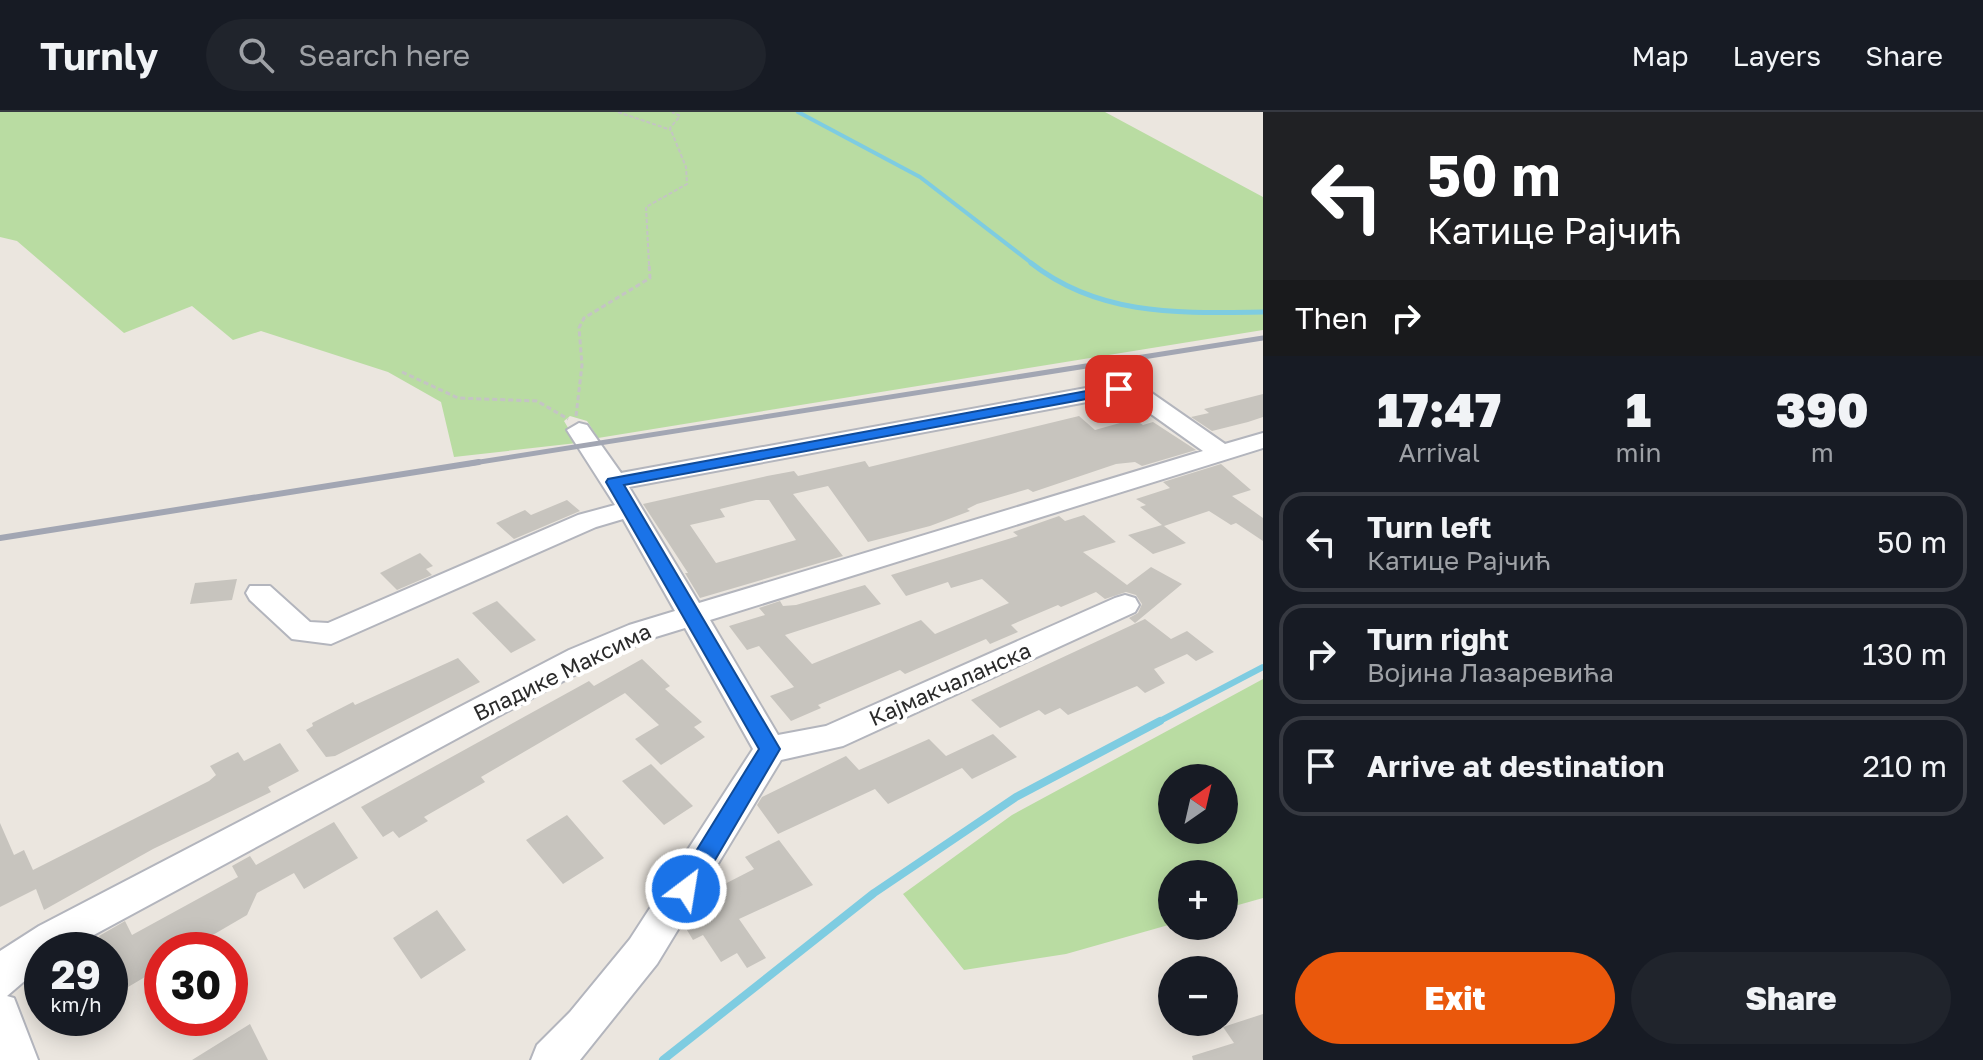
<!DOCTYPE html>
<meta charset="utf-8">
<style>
:root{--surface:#171b24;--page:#20242c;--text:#f1f3f6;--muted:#9ea1a6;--line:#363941;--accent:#ea580c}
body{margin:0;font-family:"Golos Text",sans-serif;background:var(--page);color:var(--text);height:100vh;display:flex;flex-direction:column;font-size:30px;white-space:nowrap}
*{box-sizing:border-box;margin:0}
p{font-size:26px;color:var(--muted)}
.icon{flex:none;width:44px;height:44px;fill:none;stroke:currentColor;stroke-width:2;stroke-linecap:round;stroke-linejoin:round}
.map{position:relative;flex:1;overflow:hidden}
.sheet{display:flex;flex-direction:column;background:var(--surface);width:720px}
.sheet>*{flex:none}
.top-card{background:#202124;color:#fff;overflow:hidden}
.needle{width:52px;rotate:34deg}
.fabs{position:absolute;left:1158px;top:652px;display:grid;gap:16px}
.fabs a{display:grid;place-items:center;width:80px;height:80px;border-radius:50%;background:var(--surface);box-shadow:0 4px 20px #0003;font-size:40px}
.speed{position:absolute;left:24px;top:820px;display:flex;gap:16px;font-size:40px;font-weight:700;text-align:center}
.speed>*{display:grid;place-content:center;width:104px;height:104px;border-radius:50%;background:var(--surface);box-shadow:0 4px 20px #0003;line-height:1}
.speed small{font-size:20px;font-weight:400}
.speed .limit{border:12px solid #d22;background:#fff;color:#111}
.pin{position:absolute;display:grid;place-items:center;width:68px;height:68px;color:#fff;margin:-34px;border-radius:16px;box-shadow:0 4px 12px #0006}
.me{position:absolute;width:88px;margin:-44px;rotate:31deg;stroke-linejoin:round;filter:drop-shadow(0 0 6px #0008)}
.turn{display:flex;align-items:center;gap:28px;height:168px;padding:0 32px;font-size:36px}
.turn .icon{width:104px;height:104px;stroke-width:2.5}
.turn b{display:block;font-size:56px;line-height:68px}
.then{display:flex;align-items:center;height:76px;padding:0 32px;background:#0003;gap:16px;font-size:30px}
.eta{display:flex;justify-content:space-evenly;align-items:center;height:136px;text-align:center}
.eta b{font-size:48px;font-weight:800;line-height:56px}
.action{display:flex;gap:16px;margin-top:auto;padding:16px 32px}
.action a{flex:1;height:92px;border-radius:48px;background:var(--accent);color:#fff;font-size:32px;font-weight:800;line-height:92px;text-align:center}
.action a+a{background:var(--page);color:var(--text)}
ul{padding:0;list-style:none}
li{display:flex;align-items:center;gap:24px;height:100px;margin:0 16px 12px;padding:0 16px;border:4px solid var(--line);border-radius:24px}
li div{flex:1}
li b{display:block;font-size:30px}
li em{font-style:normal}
header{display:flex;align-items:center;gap:48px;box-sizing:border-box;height:112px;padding:0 40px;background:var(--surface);border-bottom:2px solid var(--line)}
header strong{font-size:38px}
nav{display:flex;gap:44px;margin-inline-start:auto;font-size:28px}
.search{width:560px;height:72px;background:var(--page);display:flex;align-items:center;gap:20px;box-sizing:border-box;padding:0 28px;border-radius:44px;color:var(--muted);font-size:30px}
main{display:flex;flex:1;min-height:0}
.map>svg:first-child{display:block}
.green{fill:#b9dca2;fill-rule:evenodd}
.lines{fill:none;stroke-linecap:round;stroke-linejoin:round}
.stream-far3{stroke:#7ecce1;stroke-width:4}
.stream-far2{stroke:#7ecce1;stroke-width:5}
.stream-far1{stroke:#7ecce1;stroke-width:6}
.stream{stroke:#7ecce1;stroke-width:8}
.building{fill:#c7c4be;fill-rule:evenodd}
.minor-casing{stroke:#b3b5bd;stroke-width:4}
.path-far1{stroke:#c4c4c4;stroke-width:2;stroke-dasharray:4 2;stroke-linecap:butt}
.path{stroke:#c4c4c4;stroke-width:3;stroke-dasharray:5 3;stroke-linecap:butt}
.minor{fill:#fff;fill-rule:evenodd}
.rail-far1{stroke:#a2a6b3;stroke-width:5}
.rail{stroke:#a2a6b3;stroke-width:6}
.route{fill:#1a73e8;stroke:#114b97;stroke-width:2}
.labels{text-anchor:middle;stroke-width:8;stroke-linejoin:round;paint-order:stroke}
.street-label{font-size:22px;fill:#2b2b2b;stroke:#fff}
</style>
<header>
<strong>Turnly</strong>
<div class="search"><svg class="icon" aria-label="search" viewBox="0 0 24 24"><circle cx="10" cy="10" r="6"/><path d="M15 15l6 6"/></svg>Search here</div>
<nav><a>Map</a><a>Layers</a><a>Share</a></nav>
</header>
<main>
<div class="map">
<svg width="1263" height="948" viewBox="0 0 1263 948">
<rect width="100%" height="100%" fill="#ebe6df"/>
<path class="green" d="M0,0H1105L1263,85V218L598,326L587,309L570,304L564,309L577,331L454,345L441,290L388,260L261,219L233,228L192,194L124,221L17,129L0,125Z
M1263,567V786L1224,797V762H1172V812L1066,842L964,858L903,782L1012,703ZM1172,666H1224V718H1172Z"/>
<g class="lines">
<path class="stream-far3" d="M798,0L920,65L1034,153"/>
<path class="stream-far2" d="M1031,151C1100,205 1181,201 1263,200"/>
<path class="stream-far1" d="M1156,611L1263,555"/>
<path class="stream" d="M663,948L874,781L1016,685L1160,609"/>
</g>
<path class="building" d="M1263,282V305L1248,310L1212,319L1191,305L1209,301L1204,297Z
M1079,304L1095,318L1134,307L1143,313L1153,310L1196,338L1142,354L1135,350L1116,352L1033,380L1028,377L977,392L967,397L970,399L930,414L868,430L828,374L793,382L843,444L700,486L685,461H688L643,392L767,364L794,359L798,364L865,349L869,355ZM756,388H769L796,428L716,451L690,413L725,405L720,397Z
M1221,352L1251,378L1232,384L1263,406V429L1236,411L1231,413L1209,399L1164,414L1186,431L1153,442L1128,423L1162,413L1140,395L1146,393L1136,387L1170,376L1163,370Z
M567,388L580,399L514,427L496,411L525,398L531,403Z
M1084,403L1116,430L1083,440L1127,473L1151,455L1182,472L1135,511L1129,506L1138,501L1142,492L1136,483L1126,480L1105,487L1096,480L1061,495L1058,493L1011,513L1018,520L990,532L986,527L905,562L900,558L818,593L821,596L791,609L770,584L794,575L759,534L747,538L729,514L765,503L759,496L780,489L783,494L796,493L865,473L881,492L785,523L812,552L921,508L935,522L1009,491L982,467L951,476L948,470L906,484L891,463L1018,424L1013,420L1059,404L1065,409Z
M420,441L433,454L426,457L432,463L397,478L380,461Z
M237,467L232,488L190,492L195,471Z
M497,489L536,528L511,541L472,501Z
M1145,507L1171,527L1187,519L1214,540L1196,549L1187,542L1154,557L1165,571L1145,581L1137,574L1068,603L1060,596L1045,603L1039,598L1000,616L971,588Z
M458,546L480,570L335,644L326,645L306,618L313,614L312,611L353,590L355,593Z
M642,547L670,574L665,577L702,610L694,615L705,625L661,653L635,627L659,613L625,581L481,665L485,670L424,705L428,709L399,726L393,719L383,725L361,695L589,569L594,574Z
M993,622L1017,645L972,667L962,656L888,692L875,677L778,722L757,693L762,685L846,644L859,658L929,627L946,644Z
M280,631L299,659L268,675L271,680L153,737L44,798L36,777L0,795V711L14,743L24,738L33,758L209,669L216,663L210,654L238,640L244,649Z
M651,652L693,694L664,713L622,669Z
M567,703L604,746L563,772L526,728Z
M334,710L358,746L304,777L294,761L257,781L247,803L187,838H162V855L123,878L110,849V838H105L99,824L125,809L132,823L238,765L232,754L250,744L256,753Z
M779,728L813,773L739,807L766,846L747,856L737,841L721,850L703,823L693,828L684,813L692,800L720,785L715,777L754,757L745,745Z
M437,798L466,838L421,867L393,826Z
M1263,902V948H1193L1192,944L1234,931L1223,915Z
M250,912L268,948H192Z"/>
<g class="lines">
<g class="minor-casing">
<path id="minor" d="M1119,270L1146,277L1225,332L1263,321V336L710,508L778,623L826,614L1115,486L1125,483L1135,486L1139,493L1135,500L843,634L781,648L657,852L580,948H531L537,933L570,900L630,827L753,637L685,516L649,527L591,554L66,838H42V854L7,884L14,886L38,948H0V839L39,814L569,538L629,513L675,499L623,407L596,415L331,532L292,527L250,488L246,481L250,474H270L310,510L328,511L578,403L615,393L567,318L579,311L587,313L621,361ZM1119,284L1130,287L1203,339L699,491L629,375Z"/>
</g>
<path class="path-far1" d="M618,0L671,18
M649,153L646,95L687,72L686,55L670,16L680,4L672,0"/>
<path class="path" d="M402,260L458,286L537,289L568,307
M576,304L582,253L579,216L584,206L650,166L649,151"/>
<use href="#minor" class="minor"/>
<path class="rail-far1" d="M467,352L1263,226"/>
<path class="rail" d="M0,426L479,350"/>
</g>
<path class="route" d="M1119,273L1126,277L1124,280L624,373L780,637L694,784L686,787L677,784L674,777L677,770L759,637L606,370L608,367Z"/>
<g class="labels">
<g class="street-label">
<text transform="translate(562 560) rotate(-26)" y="8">Владике Максима</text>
<text transform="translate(950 572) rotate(-24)" y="8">Кајмакчаланска</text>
</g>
</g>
</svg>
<div class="fabs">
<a><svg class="needle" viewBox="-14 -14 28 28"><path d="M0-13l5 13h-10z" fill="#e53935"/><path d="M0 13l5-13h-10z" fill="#9ea1a6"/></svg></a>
<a>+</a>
<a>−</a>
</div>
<div class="speed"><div>29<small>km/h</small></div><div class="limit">30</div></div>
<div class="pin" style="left:1119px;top:277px;background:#d93025"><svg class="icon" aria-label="arrive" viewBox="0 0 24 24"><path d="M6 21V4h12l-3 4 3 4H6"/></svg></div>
<svg class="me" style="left:686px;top:777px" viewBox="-20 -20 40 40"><circle r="17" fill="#1a73e8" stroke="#fff" stroke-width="3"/><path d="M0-11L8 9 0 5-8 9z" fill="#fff"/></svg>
</div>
<section class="sheet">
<div class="top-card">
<div class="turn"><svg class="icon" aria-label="left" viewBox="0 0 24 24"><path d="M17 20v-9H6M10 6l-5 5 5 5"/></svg><div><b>50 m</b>Катице Рајчић</div></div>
<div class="then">Then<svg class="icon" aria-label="right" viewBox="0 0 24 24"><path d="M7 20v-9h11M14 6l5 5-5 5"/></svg></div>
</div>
<div class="eta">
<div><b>17:47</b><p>Arrival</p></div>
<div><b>1</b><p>min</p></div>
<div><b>390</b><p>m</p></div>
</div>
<ul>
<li><svg class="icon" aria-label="left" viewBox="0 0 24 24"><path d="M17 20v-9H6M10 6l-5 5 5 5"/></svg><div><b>Turn left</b><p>Катице Рајчић</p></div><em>50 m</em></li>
<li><svg class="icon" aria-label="right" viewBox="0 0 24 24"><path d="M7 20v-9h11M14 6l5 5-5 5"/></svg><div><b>Turn right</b><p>Војина Лазаревића</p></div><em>130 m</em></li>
<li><svg class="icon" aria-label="arrive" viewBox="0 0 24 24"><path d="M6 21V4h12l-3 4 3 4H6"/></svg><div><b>Arrive at destination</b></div><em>210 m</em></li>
</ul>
<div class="action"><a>Exit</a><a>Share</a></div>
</section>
</main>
